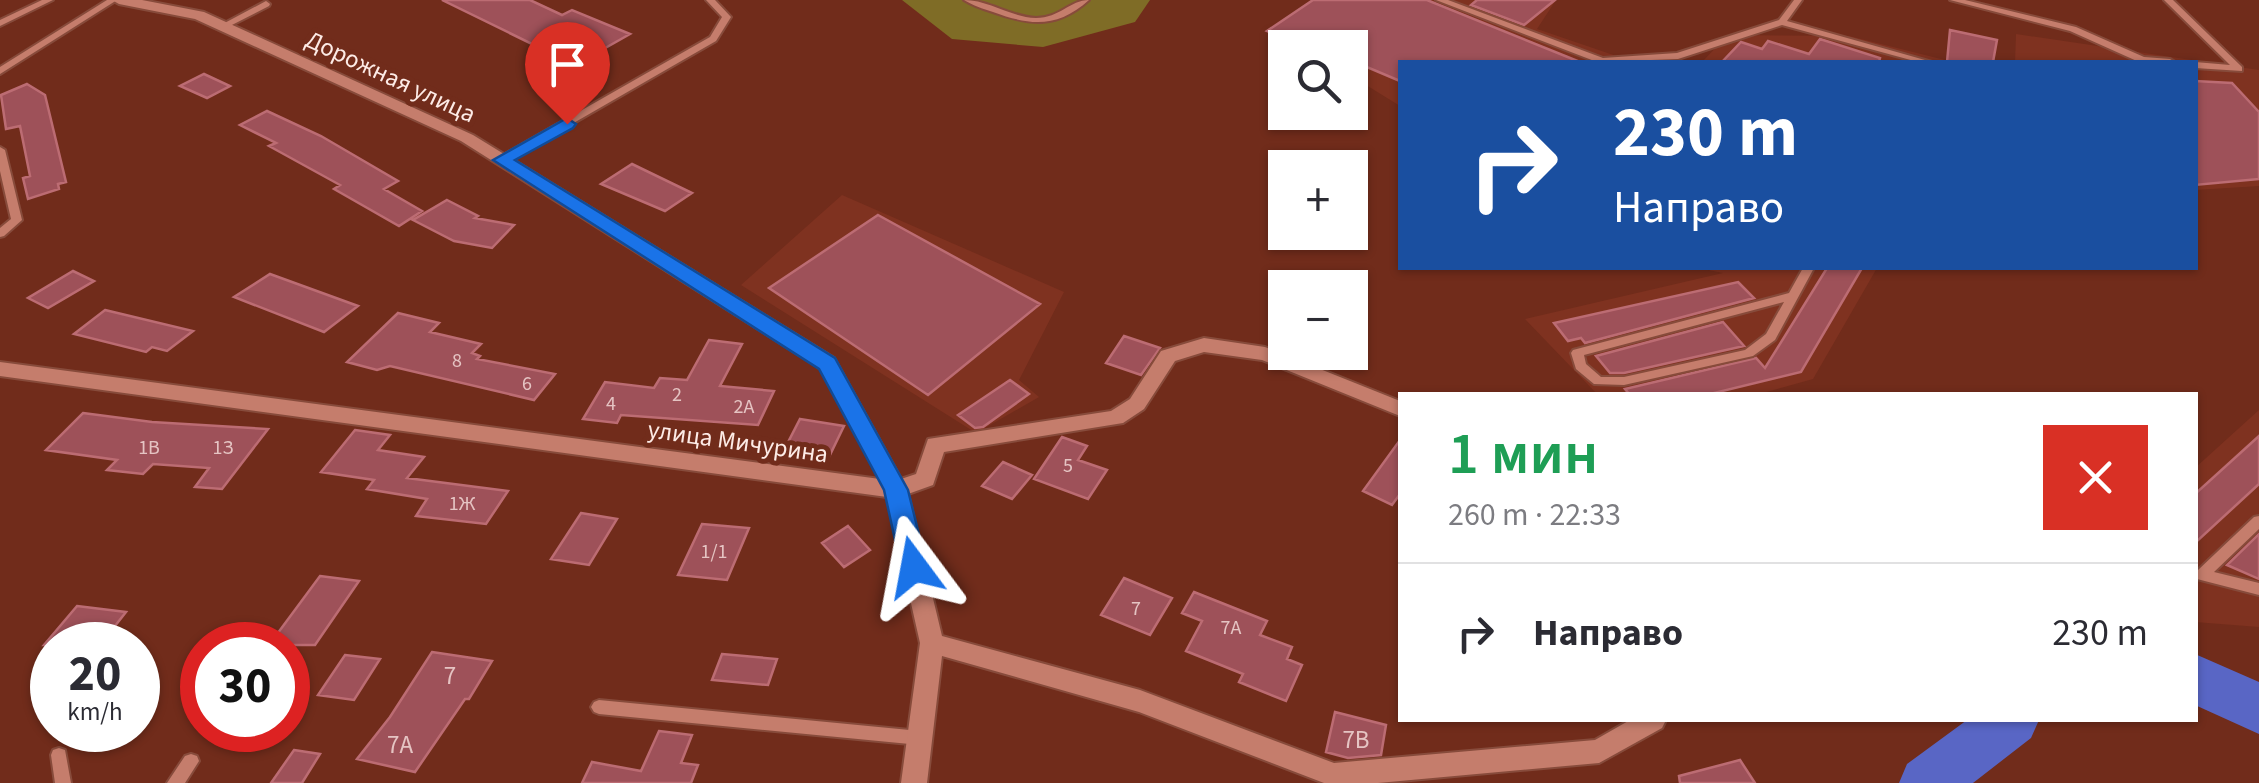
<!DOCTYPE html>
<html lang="ru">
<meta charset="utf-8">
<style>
:root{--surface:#fff;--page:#f7f7f7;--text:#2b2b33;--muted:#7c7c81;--line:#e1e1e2}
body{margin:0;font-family:"Source Sans 3",sans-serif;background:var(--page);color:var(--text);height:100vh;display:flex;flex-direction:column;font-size:38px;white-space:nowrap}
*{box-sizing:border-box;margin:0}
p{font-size:32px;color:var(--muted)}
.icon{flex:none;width:55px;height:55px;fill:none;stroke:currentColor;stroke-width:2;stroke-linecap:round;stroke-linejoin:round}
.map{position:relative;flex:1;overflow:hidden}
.details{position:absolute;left:1398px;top:392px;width:800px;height:330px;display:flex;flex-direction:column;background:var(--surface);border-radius:0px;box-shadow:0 2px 8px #0004}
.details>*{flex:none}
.guide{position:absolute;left:1398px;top:60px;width:800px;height:210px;border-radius:0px;box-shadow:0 2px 8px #0004;background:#1a4fa0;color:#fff;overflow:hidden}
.fabs{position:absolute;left:1268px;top:30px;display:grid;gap:20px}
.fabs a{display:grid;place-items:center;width:100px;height:100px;border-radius:0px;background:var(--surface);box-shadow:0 2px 8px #0004;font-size:50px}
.speed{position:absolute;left:30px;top:622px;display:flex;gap:20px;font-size:50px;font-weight:700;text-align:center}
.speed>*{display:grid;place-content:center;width:130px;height:130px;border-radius:50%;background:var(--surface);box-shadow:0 2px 8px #0004;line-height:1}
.speed small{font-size:25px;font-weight:400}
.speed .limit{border:15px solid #d22;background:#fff;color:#111}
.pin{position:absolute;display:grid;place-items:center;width:85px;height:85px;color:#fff;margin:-102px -42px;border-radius:50% 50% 50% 0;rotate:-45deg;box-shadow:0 0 10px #0007}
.pin .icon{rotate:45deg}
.me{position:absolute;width:110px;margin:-55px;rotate:347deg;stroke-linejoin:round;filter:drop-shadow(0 0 8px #0008)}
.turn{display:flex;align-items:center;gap:35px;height:210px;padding:0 50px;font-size:45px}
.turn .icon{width:130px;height:130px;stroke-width:2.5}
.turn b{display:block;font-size:70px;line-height:85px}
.round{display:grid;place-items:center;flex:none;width:105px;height:105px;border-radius:0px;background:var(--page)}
.head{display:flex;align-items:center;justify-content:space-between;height:170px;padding:0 50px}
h1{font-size:60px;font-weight:600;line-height:75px;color:#1e9e55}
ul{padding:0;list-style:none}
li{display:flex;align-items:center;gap:30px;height:140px;padding:0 50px;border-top:2px solid var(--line)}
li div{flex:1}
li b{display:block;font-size:38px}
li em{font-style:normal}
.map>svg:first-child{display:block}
.built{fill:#7f3220}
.green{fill:#7f6c26}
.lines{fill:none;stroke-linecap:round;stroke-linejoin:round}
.river{fill:#5966c5;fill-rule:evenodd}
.building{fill:#9e5159;stroke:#bc6c73;stroke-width:2.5}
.service-casing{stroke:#874b3b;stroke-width:4}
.minor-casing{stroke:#874b3b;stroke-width:4}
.service{fill:#c57d6c;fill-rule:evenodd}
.minor{fill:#c57d6c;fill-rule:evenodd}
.route{fill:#1a73e8;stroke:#114b97;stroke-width:2.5}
.labels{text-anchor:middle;stroke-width:10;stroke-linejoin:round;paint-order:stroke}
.number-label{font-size:20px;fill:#e5c4c3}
.street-label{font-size:25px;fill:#fdebe6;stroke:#712c1b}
.near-number-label{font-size:25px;fill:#e5c4c3}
</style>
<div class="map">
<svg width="2259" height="783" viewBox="0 0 2259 783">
<rect width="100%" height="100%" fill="#712c1b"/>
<path class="built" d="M1383,0H1556L1537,29L1634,62H1400V106L1350,75V48Z
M2016,34L2259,70V186L2195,190V62H2015Z
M1728,35L1849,36L1953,62H1702Z
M842,195L1064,292L1019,380L1039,397L976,433L741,285Z
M1699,268H1877L1813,379L1756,395H1598L1525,319L1723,273Z
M2259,410V627L2195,622V468Z"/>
<path class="green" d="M902,0H1150L1135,22L1043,47L952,39Z"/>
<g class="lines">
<path class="river" d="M2195,654L2259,682V734L2195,705Z
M1967,720H2039L2031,738L1973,783H1899L1907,764Z"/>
</g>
<path class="building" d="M442,0H530L562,15L572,10L630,34L575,65Z
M1313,0H1427L1580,62H1400V81L1350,60V48H1308L1267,31Z
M1477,0H1555L1524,25L1471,5Z
M1950,30L1997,40L1993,62H1947Z
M1820,39L1880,58L1879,62H1722L1741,42L1762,49L1768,41L1809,54Z
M204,74L230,86L207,98L180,86Z
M2195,81L2232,83L2259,112V179L2195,185Z
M27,84L45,95L66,182L58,184L59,189L28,199L23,178L30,176L20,126L6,129L1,95Z
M267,111L321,136L398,181L384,189L422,211L399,226L334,189L340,185L269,146L276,143L240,125Z
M632,164L692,193L665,211L601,184Z
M447,200L478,216L475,218L514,225L492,248L454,241L413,220Z
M878,215L1040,304L928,395L769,288Z
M1827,268H1862L1801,372L1706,395H1630L1625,389L1756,358L1765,368Z
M73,271L94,281L48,308L28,298Z
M270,274L358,306L324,332L234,297Z
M1738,282L1754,298L1585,343L1581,338L1568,341L1554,323Z
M105,310L193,331L167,351L152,347L146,352L74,334Z
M398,313L439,323L430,332L481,344L472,353L480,356L477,359L555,374L534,400L390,366L377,370L347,362Z
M1723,322L1744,346L1624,373H1610L1596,356Z
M1124,336L1160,348L1141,375L1106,363Z
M709,340L742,344L720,386L774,391L758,425L621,415L617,423L583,419L605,382L654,388L660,378L687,380Z
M1010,380L1029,394L983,427L975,428L958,415Z
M83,413L152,422L268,429L222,489L195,487L209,468L153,464L143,474L107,470L117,460L46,450Z
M800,419L844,426L828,459L783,452Z
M355,430L390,435L378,450L424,457L407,478L508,491L486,524L416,516L427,499L367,489L374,480L321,472Z
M2259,436V484L2195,543V494Z
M1062,437L1087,446L1078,460L1107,470L1088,499L1034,479Z
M1400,440V494L1392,505L1363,491Z
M1003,462L1032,475L1012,499L982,486Z
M581,513L617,519L589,565L551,559Z
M702,524L749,528L727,580L678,575Z
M848,526L870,550L844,567L822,543Z
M2259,534V579L2227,565Z
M320,576L359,581L315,645H269Z
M1124,578L1172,598L1150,635L1101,615Z
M1194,592L1267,621L1260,635L1292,647L1287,659L1302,665L1286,701L1239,682L1243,674L1186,651L1202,621L1182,613Z
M77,606L126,612L100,645H44Z
M432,652L492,661L469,699H465L415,772L357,759L390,717Z
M722,654L777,659L768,685L712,680Z
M345,655L380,659L354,700L318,695Z
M1335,712L1386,725L1381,755L1348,758L1326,752Z
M659,731L692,735L681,763L698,765L691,783H582L592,762L641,771Z
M294,750L320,754L302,783H271Z
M1740,760L1755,783H1680L1679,776Z"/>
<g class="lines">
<g class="service-casing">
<path id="service" d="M42,0H53L0,26V20Z
M107,0H117L0,74V67Z
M706,0H715L731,17L716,41L506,162H498V158L710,37L722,17Z
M964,0C989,0 1010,17 1036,18C1060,18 1070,0 1089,0C1058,28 1031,26 993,12C983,9 972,5 964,0Z
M1436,0H1448L1603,58L1677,53L1779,20L1794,0H1802L1787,21L1932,62H1918L1782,25L1678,59L1597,62Z
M1950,0H1965L2076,27L2144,57L2170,59L2175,62H2139L2070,31Z
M2164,0H2173L2242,67V71L2195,68V62L2230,65Z
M266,1L270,4L269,6L226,28L219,26Z
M0,147L5,150L22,220L4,236L0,237V228L11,219L0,171Z
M1803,268H1814L1775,340L1753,356L1624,385L1594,384L1576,369L1571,353L1573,350L1789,293ZM1784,302L1766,334L1745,350L1624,377H1601L1586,364L1584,355Z
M2259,516V529L2214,572L2259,583V595L2197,579L2195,575L2197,571L2254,517Z
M599,700L920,731L926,733L928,738L926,743L920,745L599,714L594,712L591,707L594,702Z
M59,748L65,750L71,783H55L51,755L53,750Z
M191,754L197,756L199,761L185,783H167L185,756Z"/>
</g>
<g class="minor-casing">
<path id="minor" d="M112,0H142L204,12L473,135L834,358L901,479L916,474L928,439L1111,411L1130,399L1161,351L1204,338L1265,347L1400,401V416L1262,360L1204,352L1175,361L1144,409L1123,423L944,452L933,485L908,494L942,636L1140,690L1334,763L1595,740L1630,720H1666L1662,728L1599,763L1378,783H1324L1139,712L942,656L927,783H901L920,643L887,497L0,376V362L880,479L820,368L461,141L195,19L119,4Z"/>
</g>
<use href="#service" class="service"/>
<use href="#minor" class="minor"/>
</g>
<path class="route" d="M567,118L576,124L573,128L515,160L835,358L908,490L927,567L923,574L914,577L905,574L901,567L884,490L819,369L493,160Z"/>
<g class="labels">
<g class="number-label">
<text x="457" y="367">8</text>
<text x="527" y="390">6</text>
<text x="677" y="401">2</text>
<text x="611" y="410">4</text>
<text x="744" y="413">2А</text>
<text x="149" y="454">1В</text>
<text x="223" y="454">1З</text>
<text x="1068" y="472">5</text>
<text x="462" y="510">1Ж</text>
<text x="714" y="558">1/1</text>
<text x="1136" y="615">7</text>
<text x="1231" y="634">7А</text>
</g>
<g class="street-label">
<text transform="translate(391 76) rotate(25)" y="9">Дорожная улица</text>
<text transform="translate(738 441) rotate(8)" y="9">улица Мичурина</text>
</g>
<g class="near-number-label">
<text x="450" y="684">7</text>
<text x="1356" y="748">7В</text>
<text x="400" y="753">7А</text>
</g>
</g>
</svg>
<div class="fabs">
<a><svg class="icon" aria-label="search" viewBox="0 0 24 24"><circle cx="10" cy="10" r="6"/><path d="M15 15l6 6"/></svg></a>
<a>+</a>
<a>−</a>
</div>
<div class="speed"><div>20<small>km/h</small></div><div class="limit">30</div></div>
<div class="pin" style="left:567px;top:124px;background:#d93025"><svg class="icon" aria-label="arrive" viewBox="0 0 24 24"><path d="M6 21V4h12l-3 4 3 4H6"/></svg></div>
<svg class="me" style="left:914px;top:567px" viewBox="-20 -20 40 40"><path d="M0-17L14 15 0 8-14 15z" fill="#1a73e8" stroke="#fff" stroke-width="4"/></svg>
<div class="guide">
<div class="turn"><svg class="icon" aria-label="right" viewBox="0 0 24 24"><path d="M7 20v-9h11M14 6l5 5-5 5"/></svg><div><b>230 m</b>Направо</div></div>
</div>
<section class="details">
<div class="head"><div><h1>1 мин</h1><p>260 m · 22:33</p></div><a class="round" style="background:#d93025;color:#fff"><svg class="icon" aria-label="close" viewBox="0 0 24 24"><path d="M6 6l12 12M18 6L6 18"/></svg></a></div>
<ul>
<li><svg class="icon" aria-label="right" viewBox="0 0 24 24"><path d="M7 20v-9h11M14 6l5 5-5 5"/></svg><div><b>Направо</b></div><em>230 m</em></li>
</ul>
</section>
</div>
